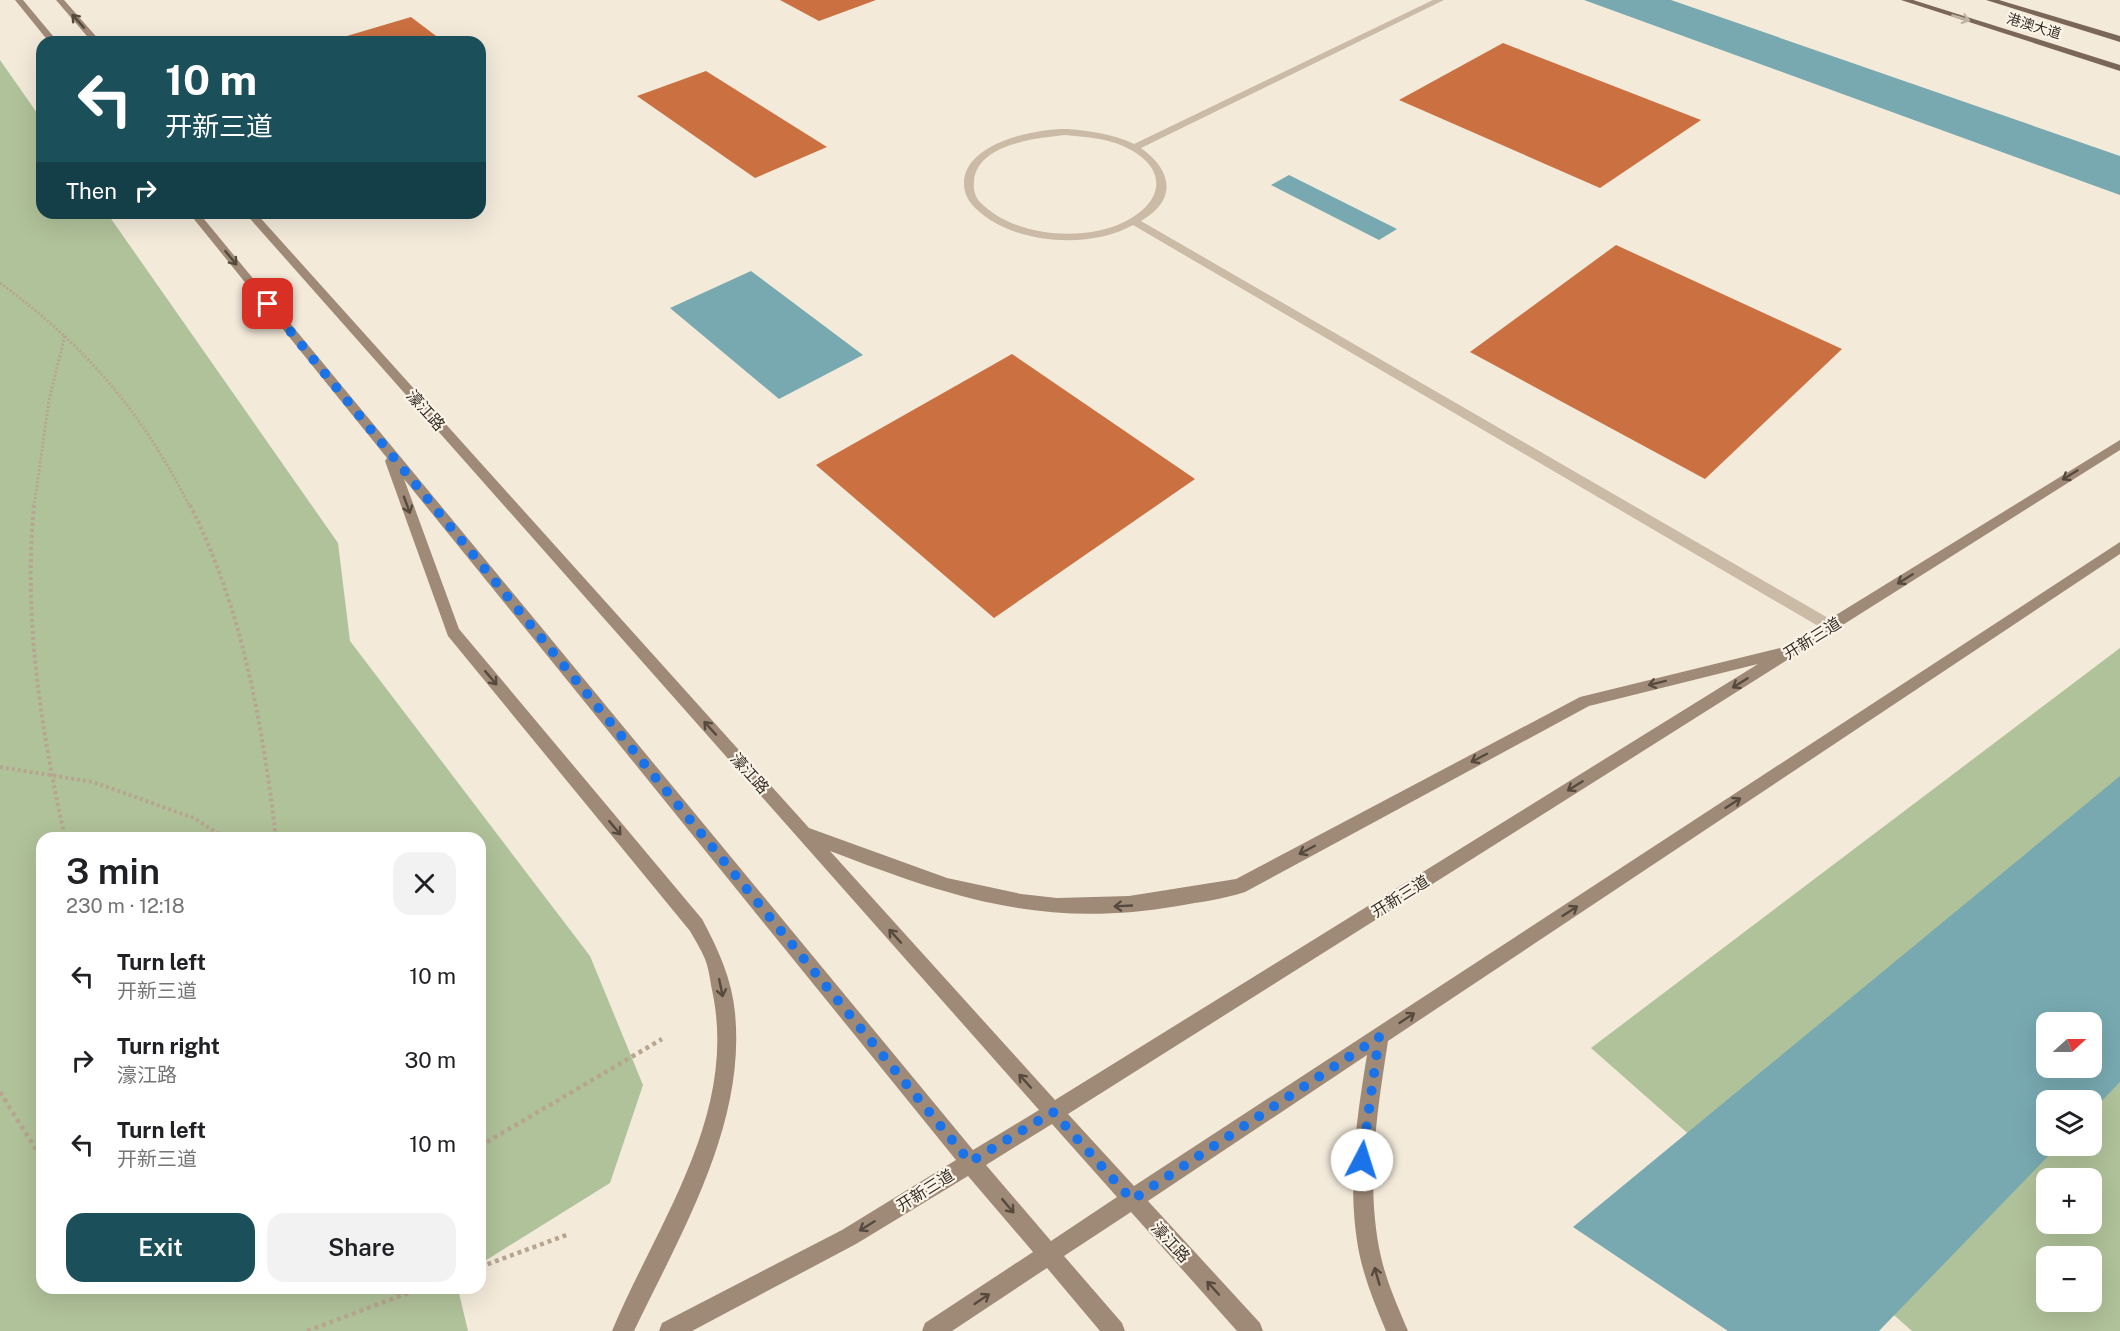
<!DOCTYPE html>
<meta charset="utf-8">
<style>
:root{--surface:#fff;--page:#f2f2f2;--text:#202124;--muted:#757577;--accent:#1b4f5a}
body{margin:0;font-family:"Public Sans","Noto Sans SC",sans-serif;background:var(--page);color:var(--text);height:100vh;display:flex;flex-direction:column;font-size:22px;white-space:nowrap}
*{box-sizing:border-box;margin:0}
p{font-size:20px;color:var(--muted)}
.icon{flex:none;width:33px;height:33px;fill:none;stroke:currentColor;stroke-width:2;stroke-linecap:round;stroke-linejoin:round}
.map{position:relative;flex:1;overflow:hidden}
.panel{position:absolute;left:36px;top:832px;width:450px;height:462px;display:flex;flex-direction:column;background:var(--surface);border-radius:18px;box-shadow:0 6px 24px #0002}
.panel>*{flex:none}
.guide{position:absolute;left:36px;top:36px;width:450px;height:183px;border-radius:18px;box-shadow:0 6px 24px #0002;background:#1b4f5a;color:#fff;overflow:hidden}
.needle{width:39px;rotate:69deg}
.controls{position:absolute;left:2036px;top:1012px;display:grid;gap:12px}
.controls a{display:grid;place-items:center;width:66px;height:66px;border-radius:12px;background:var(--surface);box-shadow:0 6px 24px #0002;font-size:30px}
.pin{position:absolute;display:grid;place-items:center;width:51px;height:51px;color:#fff;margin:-26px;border-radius:12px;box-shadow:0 3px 9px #0006}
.me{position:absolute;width:66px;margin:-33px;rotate:5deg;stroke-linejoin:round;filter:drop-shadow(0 0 4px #0008)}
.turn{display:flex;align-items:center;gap:21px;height:126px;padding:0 30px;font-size:27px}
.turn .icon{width:78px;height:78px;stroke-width:2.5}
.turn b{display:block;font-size:42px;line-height:51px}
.then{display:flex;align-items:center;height:57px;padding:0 30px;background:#0003;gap:12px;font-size:22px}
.round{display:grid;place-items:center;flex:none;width:63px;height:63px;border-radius:18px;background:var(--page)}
.headline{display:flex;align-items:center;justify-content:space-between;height:102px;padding:0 30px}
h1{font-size:36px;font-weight:600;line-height:45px}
.primary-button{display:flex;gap:12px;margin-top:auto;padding:12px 30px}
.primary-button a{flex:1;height:69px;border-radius:18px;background:var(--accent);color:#fff;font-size:24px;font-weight:600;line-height:69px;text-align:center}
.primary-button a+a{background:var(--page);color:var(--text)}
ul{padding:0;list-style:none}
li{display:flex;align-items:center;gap:18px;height:84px;padding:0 30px}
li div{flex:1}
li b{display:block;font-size:22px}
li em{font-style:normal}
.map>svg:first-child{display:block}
.green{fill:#b0c29a;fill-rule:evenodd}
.water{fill:#78a9b1;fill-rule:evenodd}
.building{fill:#cb7040}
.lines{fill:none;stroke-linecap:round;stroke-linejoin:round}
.path-far2{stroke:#b7a590;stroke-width:3;stroke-dasharray:2 2;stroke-linecap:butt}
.path-far1{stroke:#b7a590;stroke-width:4;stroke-dasharray:3 3;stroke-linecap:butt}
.path{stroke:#b7a590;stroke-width:4.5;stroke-dasharray:4 4;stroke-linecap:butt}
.service{fill:#cbbba6;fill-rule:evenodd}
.secondary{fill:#9f8a77;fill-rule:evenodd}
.primary{fill:#7a6758;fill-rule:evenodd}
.oneway{stroke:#c0b4a7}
.oneway2{stroke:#564a3f}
.route{stroke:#1a73e8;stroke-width:10;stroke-dasharray:0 18}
.labels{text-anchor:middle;stroke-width:4.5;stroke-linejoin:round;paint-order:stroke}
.far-street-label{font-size:14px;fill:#372e27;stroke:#faf3e7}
.street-label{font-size:16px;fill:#372e27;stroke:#faf3e7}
</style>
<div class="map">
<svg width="2120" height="1331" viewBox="0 0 2120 1331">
<rect width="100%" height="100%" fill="#f3eada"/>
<path class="green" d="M0,60L42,120V213H107L338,543L350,641L590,956L643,1085L610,1183L480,1264V838H42V1288L458,1289L468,1331H0Z
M2120,648V1331H1912L1591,1048ZM2046,1023H2091V1068H2046ZM2046,1101H2091V1146H2046ZM2046,1179H2091V1224H2046ZM2046,1257H2091V1302H2046Z"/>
<path class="water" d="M1584,0H1671L2120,156V195Z
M1289,175L1397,229L1379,240L1271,185Z
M751,271L863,355L779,399L670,308Z
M2120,776V1082L2091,1112V1101H2046V1146H2058L1879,1331H1728L1573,1227ZM2046,1023H2091V1068H2046Z"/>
<path class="building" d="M780,0H876L819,21Z
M411,17L444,42H330V41Z
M1503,43L1701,120L1600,188L1399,100Z
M706,71L827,147L755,178L637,96Z
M1616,245L1842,349L1705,479L1470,352Z
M1012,354L1195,479L994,618L816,465Z"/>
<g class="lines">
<path class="path-far2" d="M0,283C86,346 142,412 190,507
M34,507L49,400L65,335"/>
<path class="path-far1" d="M34,505C23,618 41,729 65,838
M190,505C243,610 262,723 276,838
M0,767L93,782L194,818L225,838"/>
<path class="path" d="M0,1092L42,1159
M480,1146L662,1039
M480,1267L569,1234
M307,1331L421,1288"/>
<path class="service" d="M1433,0H1444L1141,148C1172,170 1178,200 1141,221L1835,622L1837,626L1835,630H1825L1133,225C1091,249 1019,244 982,214C972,206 964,197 964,184C963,143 1037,128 1068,129C1090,131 1114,134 1134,144ZM1065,135C1085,137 1105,138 1123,146C1170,167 1165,203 1122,223C1081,242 1012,236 980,202C975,197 973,188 974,181C977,144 1037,138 1065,135Z"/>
<path class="secondary" d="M15,0H23L58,42H49Z
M56,0H64L101,42H92Z
M189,213H199L973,1150L1039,1110L245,213H256L809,828L947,878L1021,894L1057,898L1129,896L1236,879L1580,697L1784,647L2120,440V450L1068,1114L1134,1186L2120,542V554L1388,1041C1377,1112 1365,1186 1381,1257C1387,1283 1398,1307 1408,1331H1386C1376,1307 1366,1283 1360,1257C1346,1190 1356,1122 1367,1055L1148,1201L1260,1323L1263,1331H1237L1131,1212L1064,1256L1122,1323L1125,1331H1100L1047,1268L952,1331H922L925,1323L1033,1252L968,1176L856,1244L692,1331H659L662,1323L842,1230L956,1160L404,479L459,629L702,919C718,949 732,979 735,1013C746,1125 681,1233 634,1331H612C657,1223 739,1114 712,990C710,980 709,969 705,959C701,949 695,940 690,931L448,636L385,461L387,458ZM1758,664L1055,1100L830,851C953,898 1043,929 1178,906C1200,902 1224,899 1245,892L1589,706ZM1052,1124L1117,1197L1051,1241L986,1165Z"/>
<path class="primary" d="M1901,0H1913L2120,65V71Z
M1986,0H1999L2120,36V42Z"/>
</g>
<defs><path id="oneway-shaft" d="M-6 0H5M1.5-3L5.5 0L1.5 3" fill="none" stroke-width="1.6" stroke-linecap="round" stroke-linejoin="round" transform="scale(1.5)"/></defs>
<use class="oneway" href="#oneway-shaft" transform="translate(1961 18) rotate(17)"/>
<g class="oneway2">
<use href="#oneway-shaft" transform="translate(78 21) rotate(-132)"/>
<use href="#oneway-shaft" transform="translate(231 258) rotate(51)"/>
<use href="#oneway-shaft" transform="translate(2070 475) rotate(148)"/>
<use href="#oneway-shaft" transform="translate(407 505) rotate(70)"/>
<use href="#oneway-shaft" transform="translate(1905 579) rotate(148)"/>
<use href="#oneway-shaft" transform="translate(491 678) rotate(50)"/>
<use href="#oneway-shaft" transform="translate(1657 683) rotate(166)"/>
<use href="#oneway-shaft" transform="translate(1740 683) rotate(148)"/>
<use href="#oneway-shaft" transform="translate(710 728) rotate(-132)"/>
<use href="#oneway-shaft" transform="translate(1479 758) rotate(152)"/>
<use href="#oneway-shaft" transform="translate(1575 786) rotate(148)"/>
<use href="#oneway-shaft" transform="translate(1733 803) rotate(-33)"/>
<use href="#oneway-shaft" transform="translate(615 828) rotate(50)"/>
<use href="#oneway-shaft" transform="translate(1307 850) rotate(152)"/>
<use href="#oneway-shaft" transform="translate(1123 906) rotate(177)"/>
<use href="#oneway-shaft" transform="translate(1570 911) rotate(-33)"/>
<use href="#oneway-shaft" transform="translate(895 936) rotate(-132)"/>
<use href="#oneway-shaft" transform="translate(721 988) rotate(78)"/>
<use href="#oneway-shaft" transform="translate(1407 1018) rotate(-33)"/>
<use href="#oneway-shaft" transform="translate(1025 1081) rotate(-132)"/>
<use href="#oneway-shaft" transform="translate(1008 1206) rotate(50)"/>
<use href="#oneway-shaft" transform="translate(867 1226) rotate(148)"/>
<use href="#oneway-shaft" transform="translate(1377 1276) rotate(-106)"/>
<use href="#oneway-shaft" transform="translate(1213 1288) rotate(-132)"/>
<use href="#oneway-shaft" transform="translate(982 1299) rotate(-34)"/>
</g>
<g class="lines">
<path class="route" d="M268,304L970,1162L1053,1112L1132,1200L1379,1037L1362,1160"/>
</g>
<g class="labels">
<g class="far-street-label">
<text transform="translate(2034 26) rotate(17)" y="5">港澳大道</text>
</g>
<g class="street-label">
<text transform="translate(426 410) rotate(48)" y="6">濠江路</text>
<text transform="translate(1812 638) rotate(-32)" y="6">开新三道</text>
<text transform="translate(750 773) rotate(48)" y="6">濠江路</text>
<text transform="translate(1400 896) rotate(-32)" y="6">开新三道</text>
<text transform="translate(925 1190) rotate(-32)" y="6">开新三道</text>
<text transform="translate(1171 1242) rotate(47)" y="6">濠江路</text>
</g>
</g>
</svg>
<div class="controls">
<a><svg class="needle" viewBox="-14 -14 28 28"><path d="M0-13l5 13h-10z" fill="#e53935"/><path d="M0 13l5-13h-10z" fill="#757577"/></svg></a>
<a><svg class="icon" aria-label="layers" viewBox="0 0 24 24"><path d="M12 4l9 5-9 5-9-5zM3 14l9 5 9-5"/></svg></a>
<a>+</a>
<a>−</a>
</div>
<div class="pin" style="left:268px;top:304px;background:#d93025"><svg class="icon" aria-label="arrive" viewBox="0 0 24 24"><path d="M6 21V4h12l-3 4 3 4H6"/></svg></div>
<svg class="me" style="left:1362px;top:1160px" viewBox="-20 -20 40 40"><circle r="19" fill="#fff"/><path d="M0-13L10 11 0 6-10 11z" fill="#1a73e8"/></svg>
<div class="guide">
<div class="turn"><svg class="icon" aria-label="left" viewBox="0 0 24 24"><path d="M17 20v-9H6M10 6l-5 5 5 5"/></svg><div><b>10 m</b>开新三道</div></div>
<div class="then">Then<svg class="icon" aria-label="right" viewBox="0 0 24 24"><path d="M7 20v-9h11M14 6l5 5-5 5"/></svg></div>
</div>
<section class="panel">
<div class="headline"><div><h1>3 min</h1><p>230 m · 12:18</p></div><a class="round"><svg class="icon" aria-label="close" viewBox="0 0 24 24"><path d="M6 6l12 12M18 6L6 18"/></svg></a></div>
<ul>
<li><svg class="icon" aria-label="left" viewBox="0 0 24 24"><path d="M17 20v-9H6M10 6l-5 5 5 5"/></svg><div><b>Turn left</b><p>开新三道</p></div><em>10 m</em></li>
<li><svg class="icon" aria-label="right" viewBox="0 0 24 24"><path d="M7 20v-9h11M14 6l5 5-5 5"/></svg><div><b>Turn right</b><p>濠江路</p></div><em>30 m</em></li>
<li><svg class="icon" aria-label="left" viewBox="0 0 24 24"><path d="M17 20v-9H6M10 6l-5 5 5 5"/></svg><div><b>Turn left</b><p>开新三道</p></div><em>10 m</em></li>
</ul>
<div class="primary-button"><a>Exit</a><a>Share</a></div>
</section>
</div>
